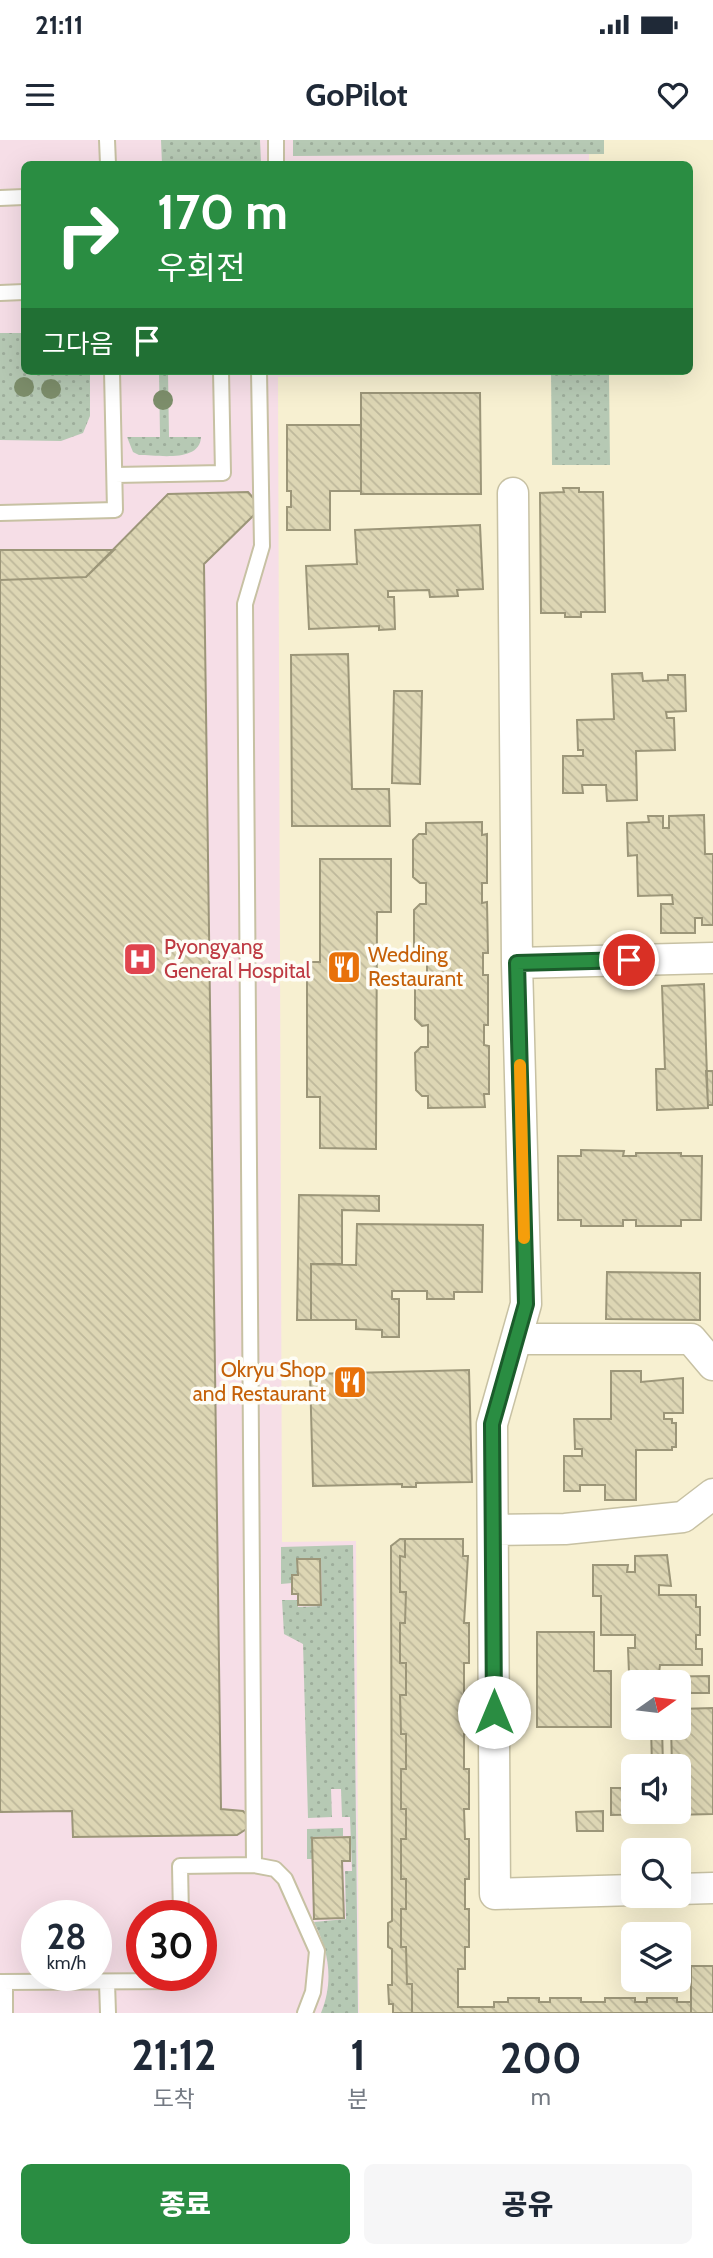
<!DOCTYPE html>
<html lang="ko">
<meta charset="utf-8">
<style>
:root{--surface:#fff;--page:#f6f6f7;--text:#1f2937;--muted:#747a83;--accent:#2a8d42}
body{margin:0;font-family:Cabin,"Noto Sans KR",sans-serif;background:var(--page);color:var(--text);height:100vh;display:flex;flex-direction:column;font-size:26px;white-space:nowrap}
*{box-sizing:border-box;margin:0}
p{font-size:23px;color:var(--muted)}
.icon{flex:none;width:38px;height:38px;fill:none;stroke:currentColor;stroke-width:2;stroke-linecap:round;stroke-linejoin:round}
.map{position:relative;height:1873px;overflow:hidden}
.panel{display:flex;flex-direction:column;background:var(--surface);flex:1}
.panel>*{flex:none}
.guide{position:absolute;left:21px;top:21px;width:672px;height:214px;border-radius:10px;box-shadow:0 7px 28px #0002;background:#2a8d42;color:#fff;overflow:hidden}
.needle{width:46px;rotate:76deg}
.fabs{position:absolute;left:621px;top:1530px;display:grid;gap:14px}
.fabs a{display:grid;place-items:center;width:70px;height:70px;border-radius:10px;background:var(--surface);box-shadow:0 7px 28px #0002;font-size:35px}
.speed{position:absolute;left:21px;top:1760px;display:flex;gap:14px;font-size:35px;font-weight:700;text-align:center}
.speed>*{display:grid;place-content:center;width:91px;height:91px;border-radius:50%;background:var(--surface);box-shadow:0 7px 28px #0002;line-height:1}
.speed small{font-size:18px;font-weight:400}
.speed .limit{border:10px solid #d22;background:#fff;color:#111}
.pin{position:absolute;display:grid;place-items:center;width:60px;height:60px;color:#fff;margin:-30px;border:4px solid #fff;border-radius:50%;box-shadow:0 2px 7px #0007}
.me{position:absolute;width:77px;margin:-38px;rotate:0deg;stroke-linejoin:round;filter:drop-shadow(0 0 5px #0008)}
.turn{display:flex;align-items:center;gap:24px;height:147px;padding:0 21px;font-size:32px}
.turn .icon{width:91px;height:91px;stroke-width:2.5}
.turn b{display:block;font-size:49px;line-height:60px}
.then{display:flex;align-items:center;height:66px;padding:0 21px;background:#0003;gap:14px;font-size:26px}
.eta{display:flex;justify-content:space-evenly;align-items:center;height:119px;text-align:center}
.eta b{font-size:42px;font-weight:800;line-height:49px}
.primary-button{display:flex;gap:14px;margin-top:auto;padding:14px 21px}
.primary-button a{flex:1;height:80px;border-radius:10px;background:var(--accent);color:#fff;font-size:28px;font-weight:800;line-height:80px;text-align:center}
.primary-button a+a{background:var(--page);color:var(--text)}
.status{display:flex;justify-content:space-between;align-items:center;height:49px;padding:0 35px;background:var(--surface);direction:ltr}
.status svg{height:19px;fill:currentColor}
header{display:flex;justify-content:space-between;align-items:center;height:91px;padding:0 21px;background:var(--surface);font-size:32px;font-weight:800}
.map>svg:first-child{display:block}
.medical{fill:#f6dee7;fill-rule:evenodd}
.grass{fill:url(#grass-dots)}
.building{fill:url(#building-back-hatch);stroke:#9c9679;stroke-width:2}
.lines{fill:none;stroke-linecap:round;stroke-linejoin:round}
.service-casing{stroke:#c7c1a3;stroke-width:18}
.minor-casing{stroke:#c7c1a3;stroke-width:33}
.service{stroke:#fff;stroke-width:14}
.minor{stroke:#fff;stroke-width:30}
.tree{fill:#7d8e6b}
.route-casing{stroke:#1b5c2b;stroke-width:18}
.route{stroke:#2a8d42;stroke-width:12}
.slow{stroke:#f59e0b;stroke-width:12}
.labels{text-anchor:middle;stroke-width:7;stroke-linejoin:round;paint-order:stroke}
.health-label{font-size:21px;fill:#be3a42;stroke:#fefdf6;text-anchor:start}
.food-label{font-size:21px;fill:#c56008;stroke:#fefdf6;text-anchor:start}
</style>
<div class="status"><b>21:11</b><svg viewBox="0 0 49 12"><path d="M0 12V9h3v3zM5 12V6h3v6zM10 12V3h3v9zM15 12V0h3v12zM26 1h20v11H26zM47 4h2v5h-2z"/></svg></div>
<header><svg class="icon" aria-label="menu" viewBox="0 0 24 24"><path d="M4 6h16M4 12h16M4 18h16"/></svg>GoPilot<svg class="icon" aria-label="heart" viewBox="0 0 24 24"><path d="M12 20l-8-8c-3-5 5-10 8-4 3-6 11-1 8 4z"/></svg></header>
<div class="map">
<svg width="713" height="1873" viewBox="0 0 713 1873">
<defs>
<pattern id="grass-dots" width="8" height="8" patternUnits="userSpaceOnUse" patternTransform="scale(1.75)"><rect width="8" height="8" fill="#b6c9b4"/><path d="M2 2h.1M6 6h.1" fill="none" stroke="#9dad9b" stroke-width="1.8" stroke-linecap="round"/></pattern>
<pattern id="building-back-hatch" width="6" height="6" patternUnits="userSpaceOnUse" patternTransform="scale(1.75)"><rect width="6" height="6" fill="#ddd6b4"/><path d="M-1 5l2 2M0 0l6 6M5-1l2 2" fill="none" stroke="#beb89b"/></pattern>
</defs>
<rect width="100%" height="100%" fill="#f7f0d1"/>
<path class="medical" d="M0,0H589V24H24V231H594V236L278,237L282,1402L356,1401L359,1873H0ZM37,1776H96V1836H37ZM142,1776H201V1836H142Z"/>
<path class="grass" d="M161,0H260L261,22L162,24Z
M293,0H604V14L293,16Z
M0,193H24V231H90V276L83,293L61,301L0,300Z
M159,231H168L169,297H201C200,323 157,315 139,315L133,312L127,297H160Z
M551,231H609L610,325H552Z
M353,1405L358,1873H321C334,1841 329,1812 314,1782L346,1779L345,1731H352L350,1677H342L341,1649H331L332,1677L308,1678L303,1504L284,1494L282,1460H298V1467L322,1466L321,1418H297V1435H292V1443L281,1444V1407Z
M343,1688V1696L312,1697V1719H307V1689Z"/>
<path class="building" d="M361,253H480L481,354H361Z
M287,285H361V351H330V390H287V367H291V351H287Z
M563,348H579V352H603L605,472H581V477H565V473H541L540,353L564,352Z
M248,352L256,361L257,372L204,424L221,1669L243,1671L248,1676V1688L237,1695L73,1697L72,1671L0,1672V440L86,437L168,354Z
M480,385L483,449L457,450L458,456L430,457L429,450L388,451V457H394L395,489L379,490V486L309,489L306,426L357,424L355,390Z
M0,410H114L86,437L0,440Z
M348,514L352,649H389L390,686H292L291,515Z
M642,533L643,541L668,540V535H685L686,571L666,572L667,578H674L675,610L636,611L637,660L607,661L606,645H582L583,653H563V616H583V610H578L577,580L614,579L612,534Z
M394,551H422L420,644L392,643Z
M704,675L705,714H713V785H702V778H695V793H661V764H673L672,755L638,756L637,715L628,716L627,683L649,682L648,676H663V688H669V676Z
M482,682V695L487,694V743H482V763L487,762L488,813H483V835H488V885H484V905L489,906V954H484L485,967L428,968V956H422L416,950L415,913L421,907H428V885L422,886L415,879V843L421,836H427V813H420L414,807V770L420,764H426V743H420L413,737V700L419,694H426V683Z
M320,719H391V772H377L376,1009L320,1008V957H307V822H320Z
M704,844L708,968L657,970L656,929H665L662,846Z
M706,931H713V965H708Z
M581,1010L624,1011L623,1016H636V1013H681V1016H702L701,1080H681V1086H636V1080H623V1086H581V1080H558V1016H581Z
M299,1055L379,1056V1071L342,1070V1124H311V1180H297Z
M357,1084L483,1085L482,1152H454V1159H427V1151H392V1159H399V1197H382V1190L356,1189V1180H311V1124L356,1125Z
M607,1132L700,1133V1180L606,1179Z
M469,1230L472,1342L416,1343V1347H402V1344L313,1346L310,1234Z
M611,1231H641V1242L683,1238V1273H664V1279H672V1283H676V1307H672V1310H636V1360H605V1345H580V1351H564V1316H582V1309H575L574,1279H611Z
M400,1399H405V1417L400,1416V1452H406L405,1483H400V1523H406V1555H400L401,1594H406V1629H401V1669H406V1699H401V1739H406V1769H401V1807H406L407,1844H412V1873H393V1864H389L388,1845H392V1809L388,1807V1783L392,1781L391,1406Z
M405,1399H463V1416H468L464,1483H469V1523H464V1555H469V1594H464V1629H469V1669H464L465,1699H469V1739H465V1769H469V1807H465V1829H458V1867H494V1862H508V1858H539V1862H550V1858H581V1862H605V1858H635V1862H647V1858H677V1862H691V1873H412V1844H407L406,1807H401V1769H406V1739H401V1699H406V1669H401V1629H406V1594H401L400,1555H406V1523H400V1483H405L406,1452H400V1416L405,1417Z
M667,1415L671,1446L659,1445V1455H696V1467H700V1495H696V1509H702V1525H660L659,1533H629L628,1508H635V1495H601V1456H593V1425H628L627,1432H635V1416Z
M297,1419H320L321,1465H298V1454H292V1435H298Z
M537,1492H594V1531H611V1587H537Z
M709,1536V1553H679V1542H650V1537Z
M713,1568V1674L673,1675V1671H679V1626H672L671,1587H679V1569Z
M651,1587H662L663,1626H652Z
M611,1648H634V1671H664V1674L611,1675Z
M603,1671V1691H577L576,1672Z
M350,1697V1721H342L344,1778L314,1779L312,1698Z
M691,1826H713V1873H691Z"/>
<g class="lines">
<g class="service-casing">
<path id="service" d="M107,0L108,24
M276,0V24
M0,58L24,57
M0,153L24,152
M115,335L223,333L221,231
M0,373L115,370L112,231
M254,1725L275,1729L285,1739L317,1811L313,1852L305,1873
M181,1776L180,1726L254,1725L245,464L262,406L259,231
M0,1842L182,1841V1836
M5,1842V1873
M107,1842L108,1873"/>
</g>
<g class="minor-casing">
<path id="minor" d="M513,353L517,823L526,1164L492,1284L495,1754L634,1750
M517,823L713,818
M516,1199H691L713,1225
M493,1390L565,1389L683,1377L713,1354
M679,1749L713,1748"/>
</g>
<use href="#service" class="service"/>
<use href="#minor" class="minor"/>
</g>
<g class="tree">
<circle cx="24" cy="247" r="10"/>
<circle cx="51" cy="249" r="10"/>
<circle cx="163" cy="260" r="10"/>
</g>
<g class="lines">
<g class="route-casing">
<path id="route" d="M494,1572L492,1284L526,1164L517,823L629,820"/>
</g>
<use href="#route" class="route"/>
<path class="slow" d="M520,925L524,1098"/>
</g>
<defs>
<g id="hospital-square" transform="scale(1.75)"><rect x="-9" y="-9" width="18" height="18" rx="4" fill="#e0444e" stroke="#fefdf6"/><path d="M-5-5h3v3.5h4V-5h3V5h-3V1.5h-4V5h-3Z" fill="#fff"/></g>
<g id="restaurant-square" transform="scale(1.75)"><rect x="-9" y="-9" width="18" height="18" rx="4" fill="#e8710a" stroke="#fefdf6"/><path d="M-5-6h1v4h1v-4h1v4h1v-4h1v5L-1.5 .5V6h-2V.5L-5-1ZM5-6V6H3V1.5H1.5Q1.5-4 5-6Z" fill="#fff"/></g>
</defs>
<g fill-rule="evenodd">
<use href="#hospital-square" x="140" y="819"/>
<use href="#restaurant-square" x="344" y="827"/>
<use href="#restaurant-square" x="350" y="1242"/>
</g>
<g class="labels">
<g class="health-label">
<text x="164" y="814">Pyongyang<tspan x="164" dy="24">General Hospital</tspan></text>
</g>
<g class="food-label">
<text x="368" y="822">Wedding<tspan x="368" dy="24">Restaurant</tspan></text>
<text x="326" y="1237" text-anchor="end">Okryu Shop<tspan x="326" dy="24">and Restaurant</tspan></text>
</g>
</g>
</svg>
<div class="fabs">
<a><svg class="needle" viewBox="-14 -14 28 28"><path d="M0-13l5 13h-10z" fill="#e53935"/><path d="M0 13l5-13h-10z" fill="#747a83"/></svg></a>
<a><svg class="icon" aria-label="sound" viewBox="0 0 24 24"><path d="M4 9h4l5-4v14l-5-4H4zM17 9q2 3 0 6"/></svg></a>
<a><svg class="icon" aria-label="search" viewBox="0 0 24 24"><circle cx="10" cy="10" r="6"/><path d="M15 15l6 6"/></svg></a>
<a><svg class="icon" aria-label="layers" viewBox="0 0 24 24"><path d="M12 4l9 5-9 5-9-5zM3 14l9 5 9-5"/></svg></a>
</div>
<div class="speed"><div>28<small>km/h</small></div><div class="limit">30</div></div>
<div class="pin" style="left:629px;top:820px;background:#d93025"><svg class="icon" aria-label="arrive" viewBox="0 0 24 24"><path d="M6 21V4h12l-3 4 3 4H6"/></svg></div>
<svg class="me" style="left:494px;top:1572px" viewBox="-20 -20 40 40"><circle r="19" fill="#fff"/><path d="M0-13L10 11 0 6-10 11z" fill="#2a8d42"/></svg>
<div class="guide">
<div class="turn"><svg class="icon" aria-label="right" viewBox="0 0 24 24"><path d="M7 20v-9h11M14 6l5 5-5 5"/></svg><div><b>170 m</b>우회전</div></div>
<div class="then">그다음<svg class="icon" aria-label="arrive" viewBox="0 0 24 24"><path d="M6 21V4h12l-3 4 3 4H6"/></svg></div>
</div>
</div>
<section class="panel">
<div class="eta">
<div><b>21:12</b><p>도착</p></div>
<div><b>1</b><p>분</p></div>
<div><b>200</b><p>m</p></div>
</div>
<div class="primary-button"><a>종료</a><a>공유</a></div>
</section>
